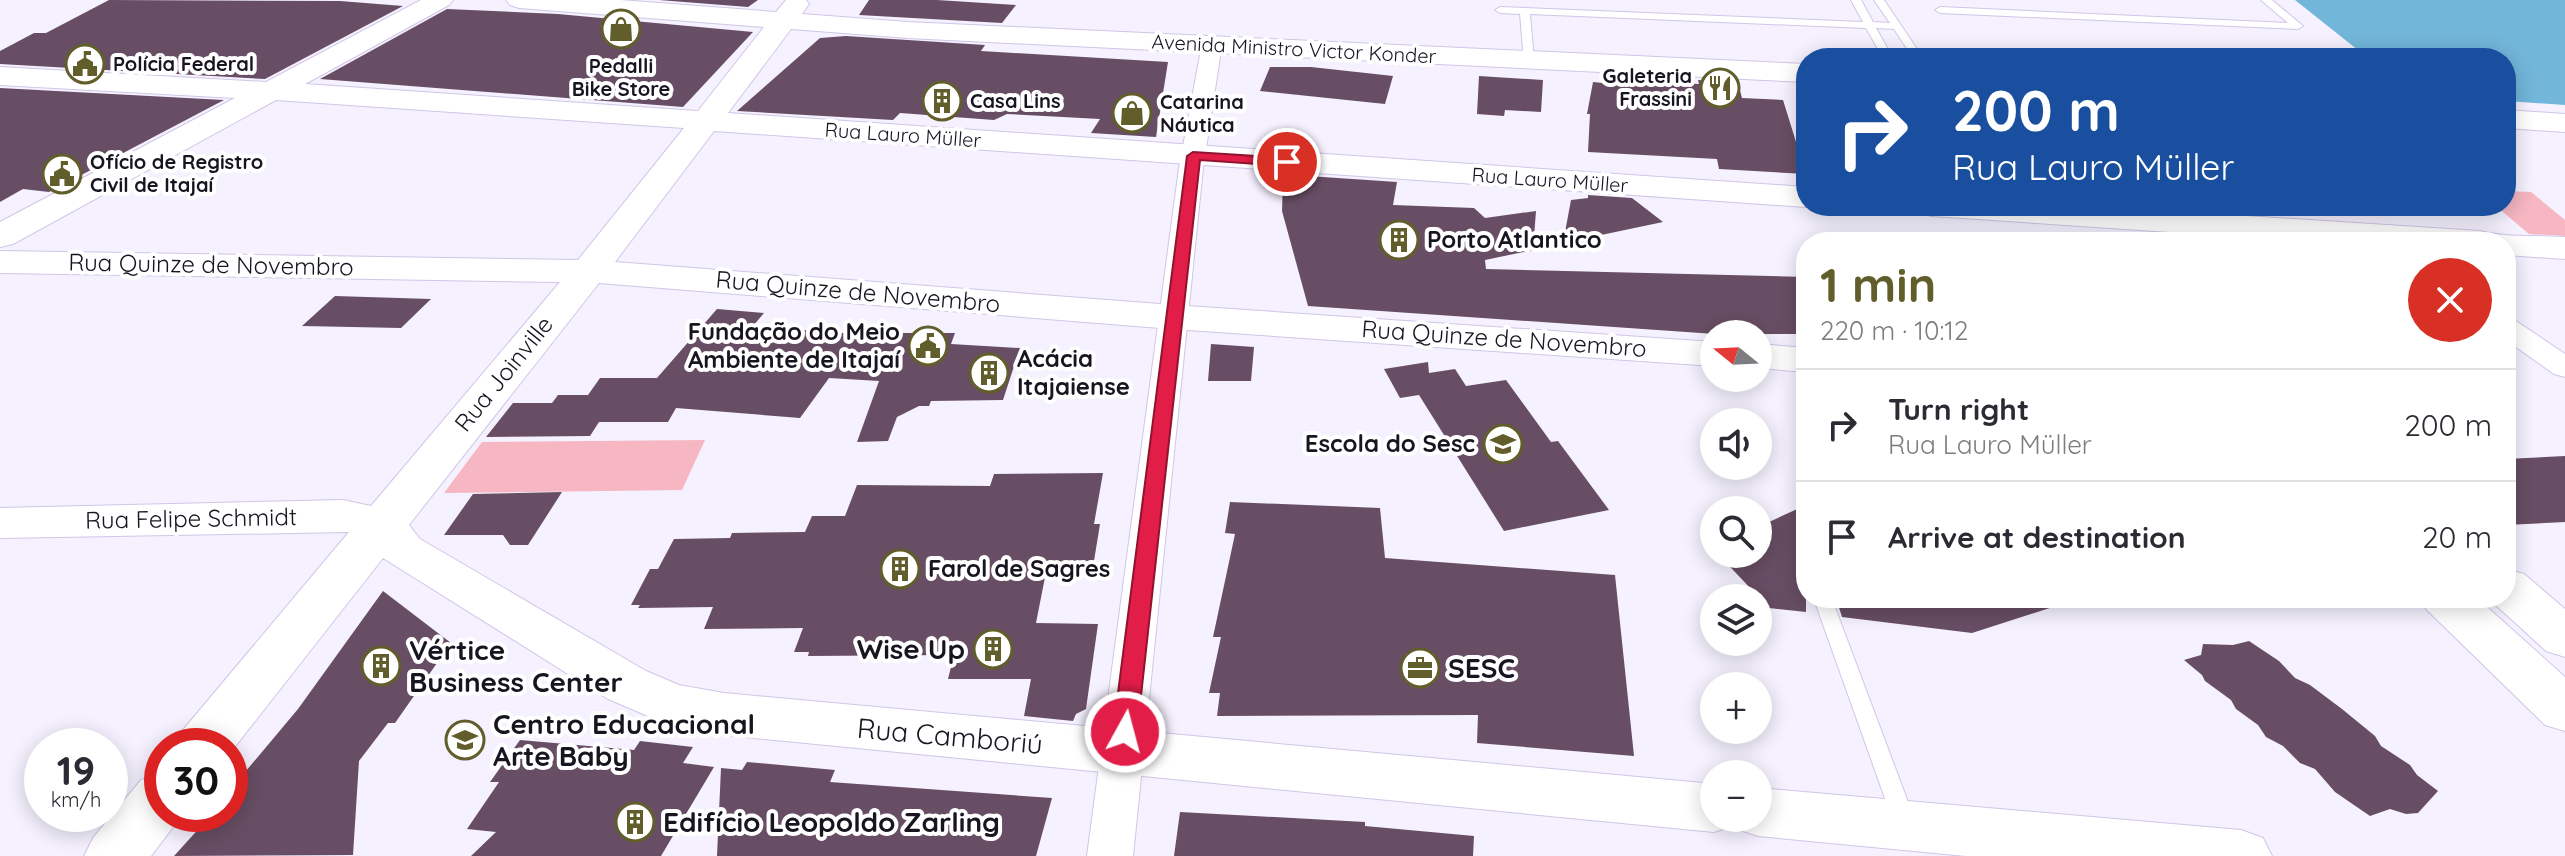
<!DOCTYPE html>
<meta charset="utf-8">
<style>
:root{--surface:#fff;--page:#f2f2f3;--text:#2b2b33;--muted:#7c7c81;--line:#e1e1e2;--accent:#615e2b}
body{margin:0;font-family:Quicksand,sans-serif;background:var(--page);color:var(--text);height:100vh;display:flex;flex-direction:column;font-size:30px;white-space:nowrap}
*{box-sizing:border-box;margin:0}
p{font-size:26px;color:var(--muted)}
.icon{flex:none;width:44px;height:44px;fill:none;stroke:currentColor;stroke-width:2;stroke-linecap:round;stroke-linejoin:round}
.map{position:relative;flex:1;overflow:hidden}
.sheet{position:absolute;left:1796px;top:232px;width:720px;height:376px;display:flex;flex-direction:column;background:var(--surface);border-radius:32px;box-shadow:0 4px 20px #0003}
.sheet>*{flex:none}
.guide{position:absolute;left:1796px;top:48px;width:720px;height:168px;border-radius:32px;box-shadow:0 4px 20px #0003;background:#1a4fa0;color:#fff;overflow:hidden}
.needle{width:52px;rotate:288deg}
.buttons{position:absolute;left:1700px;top:320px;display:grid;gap:16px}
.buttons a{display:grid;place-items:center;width:72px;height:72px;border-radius:50%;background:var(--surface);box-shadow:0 4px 20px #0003;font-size:40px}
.speed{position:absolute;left:24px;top:728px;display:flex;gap:16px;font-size:40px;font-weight:700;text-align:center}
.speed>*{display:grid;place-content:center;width:104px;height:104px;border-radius:50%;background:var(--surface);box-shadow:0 4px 20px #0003;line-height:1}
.speed small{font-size:20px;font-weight:400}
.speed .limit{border:12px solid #d22;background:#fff;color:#111}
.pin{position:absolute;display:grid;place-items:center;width:68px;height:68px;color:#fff;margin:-34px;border:4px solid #fff;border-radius:50%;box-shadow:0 2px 8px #0007}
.me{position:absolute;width:88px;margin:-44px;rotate:7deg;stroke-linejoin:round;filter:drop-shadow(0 0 6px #0008)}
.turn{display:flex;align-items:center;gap:28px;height:168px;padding:0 24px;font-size:36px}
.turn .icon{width:104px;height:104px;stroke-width:2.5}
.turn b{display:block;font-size:56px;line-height:68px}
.round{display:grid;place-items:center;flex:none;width:84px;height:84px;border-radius:42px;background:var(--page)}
.overview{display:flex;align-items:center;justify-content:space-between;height:136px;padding:0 24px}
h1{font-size:48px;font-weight:800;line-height:60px;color:var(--accent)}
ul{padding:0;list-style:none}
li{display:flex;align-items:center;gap:24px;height:112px;padding:0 24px;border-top:2px solid var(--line)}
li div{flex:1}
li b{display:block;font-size:30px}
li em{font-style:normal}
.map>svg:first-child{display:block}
.green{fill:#f6b6c2}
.water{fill:#72b6da}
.building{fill:#684e64}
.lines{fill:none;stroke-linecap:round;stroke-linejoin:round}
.lane-casing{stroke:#d0c6e7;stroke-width:2}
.street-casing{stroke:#d0c6e7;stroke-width:2}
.secondary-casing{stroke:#d0c6e7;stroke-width:2}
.lane{fill:#fff;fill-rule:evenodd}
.street{fill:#fff;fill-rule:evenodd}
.secondary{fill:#fff;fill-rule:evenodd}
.route{fill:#e11d48;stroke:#92132f;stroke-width:2}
.labels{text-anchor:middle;stroke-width:8;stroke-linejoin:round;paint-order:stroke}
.far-street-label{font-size:20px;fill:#181420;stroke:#fff}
.far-poi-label{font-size:20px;font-weight:bold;fill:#181420;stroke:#fff;text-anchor:start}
.poi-label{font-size:24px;font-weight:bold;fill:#181420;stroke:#fff;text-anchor:start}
.street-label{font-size:24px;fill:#181420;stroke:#fff}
.near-poi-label{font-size:28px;font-weight:bold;fill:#181420;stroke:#fff;text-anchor:start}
.near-street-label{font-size:28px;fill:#181420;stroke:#fff}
</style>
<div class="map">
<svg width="2565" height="856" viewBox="0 0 2565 856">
<rect width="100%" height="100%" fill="#f5f1ff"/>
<path class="green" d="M2506,191L2531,192L2565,220V236L2529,234L2496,206H2506Z
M705,440L682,490L444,493L482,442Z"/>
<path class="water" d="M2295,0H2565V105L2506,101V58H2368Z"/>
<path class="building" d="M109,0L340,1L403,6L265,79L0,64V51L34,33H46Z
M659,0H758L748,7Z
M869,0H937L1016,5L1002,23L859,15Z
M447,9L558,14L753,32L683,107L320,79Z
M846,36L985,45L981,51L1168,62L1156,137L1091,133L1100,119L1007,114L994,120L900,113L893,120L737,111L820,38Z
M1270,67H1311L1393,76L1385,104L1260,91Z
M1479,76L1543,80L1541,112L1505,110L1504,116L1477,114Z
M1634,80L1699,84L1698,80L1738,83L1742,98L1783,100L1806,174L1719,169L1717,159L1588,152L1590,114H1587L1593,82L1634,86Z
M0,88L224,100L49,192L23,189L0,202Z
M1293,175L1397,182L1393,205L1474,208L1485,218L1536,211L1533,250L1485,260L1486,269L1806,277V334H1715L1308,306L1282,211L1283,180H1292Z
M1588,195L1632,198L1663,222L1563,243L1571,200L1588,198Z
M335,296L431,299L401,328L302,326Z
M717,309L764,313L753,326L895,337L896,333H955L951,344L1020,348L1003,400L931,401L929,406H919L897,417L888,441L857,442L879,381L829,378L800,418L676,408L668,422H599L590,436L486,437L513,403H552L558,395H588L600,378H657Z
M1211,344L1254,347L1251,381H1208Z
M1428,362L1429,373L1455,369L1466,386L1506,380L1551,442L1558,441L1609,510L1504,531L1419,395L1400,398L1384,369Z
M2565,456V522L2506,525V459Z
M1103,473L1094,524H1100L1093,567H1047L1036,623L1098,624L1086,709L1076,714L1073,721L1024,716L1031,679H948L954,655L808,656L809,652H794L803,628L704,629L713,607L638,608L640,605H631L650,569H658L674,539L730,538L732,533L805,532L812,516H845L857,485L990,486L994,474Z
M562,492L528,545H510L503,535H444L473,494Z
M1230,502L1380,508L1385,558L1615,575L1634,756L1477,743L1478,715L1217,716L1220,693H1209L1221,637H1213L1235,534L1225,533Z
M1806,505V612L1769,608L1718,554H1758V527Z
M383,591L451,643L395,723H388L359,761L353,855L174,856L212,814H230V790L298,709Z
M1836,598H2061L2062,604L1972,633L1842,617Z
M2249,641L2279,661L2295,678L2310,685L2342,709L2375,736L2381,746L2410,765L2417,775L2438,791L2418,813L2406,814L2390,809L2370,816L2335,792L2315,769L2300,763L2283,746L2266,737L2258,725L2236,709L2231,700L2205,681L2202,675L2184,660L2201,655L2203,644L2233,645Z
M520,740L634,750L640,741L693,747L683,763L714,767L661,856H471L496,832L467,829L499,782H490Z
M747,762L835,770L830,782L1052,798L1036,856H717L721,768L742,770Z
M1180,812L1365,822V826L1474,836L1473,856H1174Z"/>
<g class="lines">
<g class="lane-casing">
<path id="lane" d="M1851,0H1861L1873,22L1890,23L1874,0H1884L1923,58H1913L1894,29L1876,28L1893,58H1883L1866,28L1530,14L1534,61L1529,64L1524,61L1520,14L1500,13L1495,10L1500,7L1863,22Z
M2261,0H2272L2303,26L2298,29L1940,13L1935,10L1940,7L2288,23Z
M1817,598H1831L1833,602L1914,818L1911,824L1903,827L1895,824L1892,818L1815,602Z"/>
</g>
<g class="street-casing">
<path id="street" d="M1212,38L1222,44L1203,168L1133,856H1087L1179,168L1202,44Z
M2506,318L2516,321L2565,354V377L2554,374L2506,340Z"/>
</g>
<g class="secondary-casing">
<path id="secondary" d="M421,0H453L449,5L305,84L698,111L764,27L519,8L510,5L506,0H620L776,12L786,0H806L809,4L802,14L908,22L1806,64V82L908,38L791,29L728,113L1806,187V206H1811L1806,207L714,131L615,262L1173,305L1714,342V366L1173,329L599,283L409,525L420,539L646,671L679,685L724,693L1714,784V818H1758V788L2241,830L2263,838L2272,856H1966L1758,836L1737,829L1735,825L1714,832L724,735L669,725L608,699L383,558L230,753V746H174L183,730L349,532L0,538V508L343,500L371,506L560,282L0,273V251L578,260L684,128L276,100L13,244L0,247V222L235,98L0,85V67L266,82Z
M2506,110L2565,114V132L2506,128Z
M1915,206H2092L2480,231C2506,238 2537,235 2565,237V259L2506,255V242H2318L1932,216L1920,213Z
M1758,344L1806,348V372L1758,368Z
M2506,569L2524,574L2565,609V657L2546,651L2488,598H2506Z
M2419,598H2477L2565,677V731L2545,725L2427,610Z
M162,773V814H183L151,856H84L93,838L141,780Z"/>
</g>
<use href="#lane" class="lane"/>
<use href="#street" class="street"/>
<use href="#secondary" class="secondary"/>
</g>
<path class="route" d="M1193,152L1287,158L1294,162L1287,166L1200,160L1137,732L1133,738L1125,741L1117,738L1113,732L1187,156Z"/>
<defs>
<g id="shop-ring" transform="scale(2)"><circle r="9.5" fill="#fff" stroke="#615e2b" stroke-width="1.5"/><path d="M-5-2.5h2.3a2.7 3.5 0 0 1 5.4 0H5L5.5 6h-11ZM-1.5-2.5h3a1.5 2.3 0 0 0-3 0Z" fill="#615e2b"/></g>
<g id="civic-ring" transform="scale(2)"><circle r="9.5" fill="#fff" stroke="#615e2b" stroke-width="1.5"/><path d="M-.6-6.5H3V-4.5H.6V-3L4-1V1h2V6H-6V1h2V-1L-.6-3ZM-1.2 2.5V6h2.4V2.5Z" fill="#615e2b"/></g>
<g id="restaurant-ring" transform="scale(2)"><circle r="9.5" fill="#fff" stroke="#615e2b" stroke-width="1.5"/><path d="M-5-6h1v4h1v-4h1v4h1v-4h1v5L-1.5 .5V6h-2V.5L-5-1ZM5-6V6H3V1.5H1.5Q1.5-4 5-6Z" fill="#615e2b"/></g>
<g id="building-ring" transform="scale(2)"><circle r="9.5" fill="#fff" stroke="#615e2b" stroke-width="1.5"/><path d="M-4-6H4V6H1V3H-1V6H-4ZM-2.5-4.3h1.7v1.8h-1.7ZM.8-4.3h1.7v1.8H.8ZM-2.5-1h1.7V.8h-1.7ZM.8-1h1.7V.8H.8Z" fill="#615e2b"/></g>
<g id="school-ring" transform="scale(2)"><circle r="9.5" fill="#fff" stroke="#615e2b" stroke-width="1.5"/><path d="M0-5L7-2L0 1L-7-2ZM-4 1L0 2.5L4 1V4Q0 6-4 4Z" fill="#615e2b"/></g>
<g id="office-ring" transform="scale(2)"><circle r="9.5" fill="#fff" stroke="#615e2b" stroke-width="1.5"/><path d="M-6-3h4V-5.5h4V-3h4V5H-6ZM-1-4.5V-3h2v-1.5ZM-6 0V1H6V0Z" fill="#615e2b"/></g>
</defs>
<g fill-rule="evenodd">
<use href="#shop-ring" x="621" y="29"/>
<use href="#civic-ring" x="85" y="64"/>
<use href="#restaurant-ring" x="1720" y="88"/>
<use href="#building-ring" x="942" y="101"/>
<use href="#shop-ring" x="1132" y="113"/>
<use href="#civic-ring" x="62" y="174"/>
<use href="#building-ring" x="1399" y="240"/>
<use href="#civic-ring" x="928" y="346"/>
<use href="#building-ring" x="989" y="373"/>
<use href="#school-ring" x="1503" y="444"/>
<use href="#building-ring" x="900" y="569"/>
<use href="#building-ring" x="993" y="649"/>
<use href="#building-ring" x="381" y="666"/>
<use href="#office-ring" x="1420" y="668"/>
<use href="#school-ring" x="465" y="740"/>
<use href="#building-ring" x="635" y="822"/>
</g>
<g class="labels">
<g class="far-street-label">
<text transform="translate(1294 49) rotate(3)" y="7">Avenida Ministro Victor Konder</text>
<text transform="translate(903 135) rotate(4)" y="7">Rua Lauro Müller</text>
<text transform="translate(1550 180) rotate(4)" y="7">Rua Lauro Müller</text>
</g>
<g class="far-poi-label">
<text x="113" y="71">Polícia Federal</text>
<text x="621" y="73" text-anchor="middle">Pedalli<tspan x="621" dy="23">Bike Store</tspan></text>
<text x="1692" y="83" text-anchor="end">Galeteria<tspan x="1692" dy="23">Frassini</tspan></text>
<text x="970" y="108">Casa Lins</text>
<text x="1160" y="109">Catarina<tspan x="1160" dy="23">Náutica</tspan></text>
<text x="90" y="169">Ofício de Registro<tspan x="90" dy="23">Civil de Itajaí</tspan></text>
</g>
<g class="poi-label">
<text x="1427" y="248">Porto Atlantico</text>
<text x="900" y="340" text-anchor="end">Fundação do Meio<tspan x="900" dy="28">Ambiente de Itajaí</tspan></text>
<text x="1017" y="367">Acácia<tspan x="1017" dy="28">Itajaiense</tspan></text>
<text x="1475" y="452" text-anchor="end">Escola do Sesc</text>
<text x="928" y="577">Farol de Sagres</text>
</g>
<g class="street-label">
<text transform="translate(211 265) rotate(1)" y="8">Rua Quinze de Novembro</text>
<text transform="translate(858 292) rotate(5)" y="8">Rua Quinze de Novembro</text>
<text transform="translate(1504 339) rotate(4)" y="8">Rua Quinze de Novembro</text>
<text transform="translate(504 374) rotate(-51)" y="8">Rua Joinville</text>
<text transform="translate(191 519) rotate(-1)" y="8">Rua Felipe Schmidt</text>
</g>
<g class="near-poi-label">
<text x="965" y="659" text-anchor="end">Wise Up</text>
<text x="409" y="660">Vértice<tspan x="409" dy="32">Business Center</tspan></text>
<text x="1448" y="678">SESC</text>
<text x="493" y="734">Centro Educacional<tspan x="493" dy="32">Arte Baby</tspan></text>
<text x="663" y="832">Edifício Leopoldo Zarling</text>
</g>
<g class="near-street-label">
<text transform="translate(950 736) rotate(5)" y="10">Rua Camboriú</text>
</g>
</g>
</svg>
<div class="buttons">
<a><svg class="needle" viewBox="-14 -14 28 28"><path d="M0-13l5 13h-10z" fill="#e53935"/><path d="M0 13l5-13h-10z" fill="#7c7c81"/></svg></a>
<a><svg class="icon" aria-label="sound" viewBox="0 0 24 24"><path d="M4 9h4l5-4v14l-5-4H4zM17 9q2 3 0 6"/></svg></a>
<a><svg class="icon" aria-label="search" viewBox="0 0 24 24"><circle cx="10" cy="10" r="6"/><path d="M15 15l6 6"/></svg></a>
<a><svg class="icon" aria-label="layers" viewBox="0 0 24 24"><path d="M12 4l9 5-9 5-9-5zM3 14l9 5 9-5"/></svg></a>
<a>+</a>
<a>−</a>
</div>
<div class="speed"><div>19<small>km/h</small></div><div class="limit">30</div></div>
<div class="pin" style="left:1287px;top:162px;background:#d93025"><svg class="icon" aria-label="arrive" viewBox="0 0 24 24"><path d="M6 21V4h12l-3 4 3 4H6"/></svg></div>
<svg class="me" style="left:1125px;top:732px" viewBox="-20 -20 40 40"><circle r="17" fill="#e11d48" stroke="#fff" stroke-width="3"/><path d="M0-11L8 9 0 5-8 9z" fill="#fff"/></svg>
<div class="guide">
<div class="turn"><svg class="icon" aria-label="right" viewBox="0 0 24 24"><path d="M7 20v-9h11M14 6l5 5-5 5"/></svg><div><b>200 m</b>Rua Lauro Müller</div></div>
</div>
<section class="sheet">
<div class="overview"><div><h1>1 min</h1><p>220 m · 10:12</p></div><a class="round" style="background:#d93025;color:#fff"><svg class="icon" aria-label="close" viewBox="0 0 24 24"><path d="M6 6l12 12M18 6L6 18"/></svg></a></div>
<ul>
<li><svg class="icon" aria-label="right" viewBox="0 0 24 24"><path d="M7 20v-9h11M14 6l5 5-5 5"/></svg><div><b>Turn right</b><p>Rua Lauro Müller</p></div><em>200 m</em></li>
<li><svg class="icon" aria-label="arrive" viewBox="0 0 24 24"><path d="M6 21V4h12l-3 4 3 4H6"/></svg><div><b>Arrive at destination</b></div><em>20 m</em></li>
</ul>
</section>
</div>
